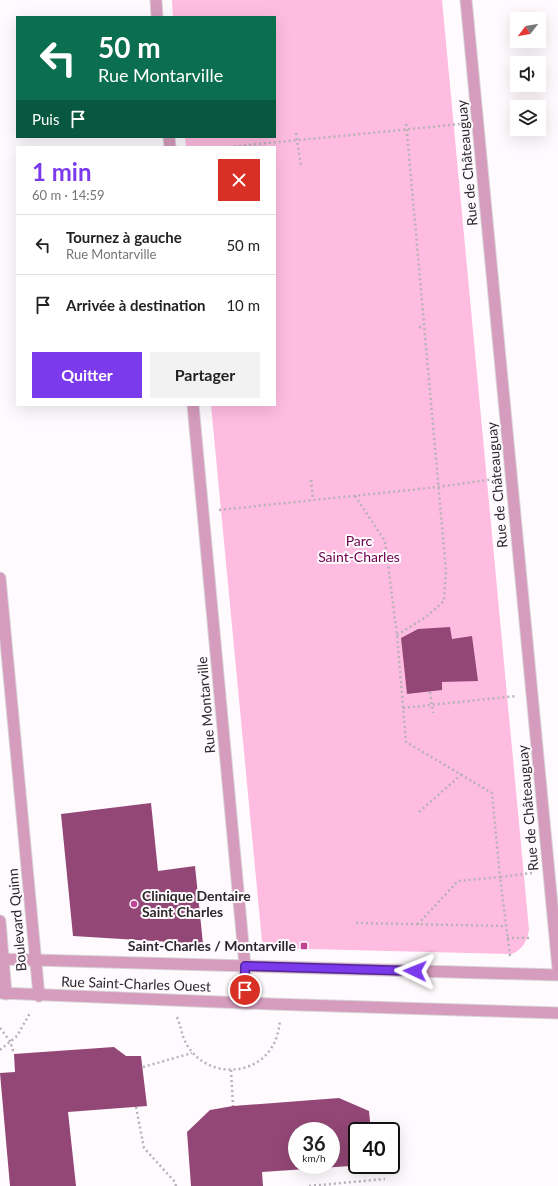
<!DOCTYPE html>
<html lang="fr">
<meta charset="utf-8">
<style>
:root{--surface:#fff;--page:#f2f2f2;--text:#222;--muted:#767676;--line:#e0e0e0;--accent:#7c3aed}
body{margin:0;font-family:Lato,sans-serif;background:var(--page);color:var(--text);height:100vh;display:flex;flex-direction:column;font-size:15px;white-space:nowrap}
*{box-sizing:border-box;margin:0}
p{font-size:13px;color:var(--muted)}
.icon{flex:none;width:22px;height:22px;fill:none;stroke:currentColor;stroke-width:2;stroke-linecap:round;stroke-linejoin:round}
.map{position:relative;flex:1;overflow:hidden}
.details{position:absolute;left:16px;top:146px;width:260px;height:260px;display:flex;flex-direction:column;background:var(--surface);border-radius:0px;box-shadow:0 4px 16px #0002}
.details>*{flex:none}
.hud{position:absolute;left:16px;top:16px;width:260px;height:122px;border-radius:0px;box-shadow:0 4px 16px #0002;background:#0b6e4f;color:#fff;overflow:hidden}
.needle{width:26px;rotate:239deg}
.tools{position:absolute;left:510px;top:12px;display:grid;gap:8px}
.tools a{display:grid;place-items:center;width:36px;height:36px;border-radius:0px;background:var(--surface);box-shadow:0 4px 16px #0002;font-size:20px}
.speed{position:absolute;left:288px;top:1122px;display:flex;gap:8px;font-size:20px;font-weight:700;text-align:center}
.speed>*{display:grid;place-content:center;width:52px;height:52px;border-radius:50%;background:var(--surface);box-shadow:0 4px 16px #0002;line-height:1}
.speed small{font-size:10px;font-weight:400}
.speed .limit{border:2px solid #111;border-radius:6px;background:#fff;color:#111}
.pin{position:absolute;display:grid;place-items:center;width:34px;height:34px;color:#fff;margin:-17px;border:2px solid #fff;border-radius:50%;box-shadow:0 1px 4px #0007}
.me{position:absolute;width:44px;margin:-22px;rotate:272deg;stroke-linejoin:round;filter:drop-shadow(0 0 3px #0008)}
.turn{display:flex;align-items:center;gap:14px;height:84px;padding:0 16px;font-size:18px}
.turn .icon{width:52px;height:52px;stroke-width:2.5}
.turn b{display:block;font-size:28px;line-height:34px}
.then{display:flex;align-items:center;height:38px;padding:0 16px;background:#0003;gap:8px;font-size:15px}
.round{display:grid;place-items:center;flex:none;width:42px;height:42px;border-radius:0px;background:var(--page)}
.headline{display:flex;align-items:center;justify-content:space-between;height:68px;padding:0 16px}
h1{font-size:24px;font-weight:700;line-height:30px;color:var(--accent)}
.primary-button{display:flex;gap:8px;margin-top:auto;padding:8px 16px}
.primary-button a{flex:1;height:46px;border-radius:0px;background:var(--accent);color:#fff;font-size:16px;font-weight:700;line-height:46px;text-align:center}
.primary-button a+a{background:var(--page);color:var(--text)}
ul{padding:0;list-style:none}
li{display:flex;align-items:center;gap:12px;height:60px;padding:0 16px;border-top:1px solid var(--line)}
li div{flex:1}
li b{display:block;font-size:15px}
li em{font-style:normal}
.map>svg:first-child{display:block}
.green{fill:#febce1}
.building{fill:#934776;fill-rule:evenodd}
.lines{fill:none;stroke-linecap:round;stroke-linejoin:round}
.minor-casing{stroke:#d9d4d7;stroke-width:13}
.tertiary-casing{stroke:#d9d4d7;stroke-width:13}
.path{stroke:#b7b2b5;stroke-width:2.5;stroke-dasharray:2 3;stroke-linecap:butt}
.minor{stroke:#d59cbd;stroke-width:11}
.tertiary{stroke:#d59cbd;stroke-width:11}
.route-casing{stroke:#51269a;stroke-width:10}
.route{stroke:#7c3aed;stroke-width:7}
.poi-dot{fill:#bf4494;stroke:#fffafd;stroke-width:1.5}
.labels{text-anchor:middle;stroke-width:4;stroke-linejoin:round;paint-order:stroke}
.street-label{font-size:14px;fill:#2c272a;stroke:#fffafd}
.park-label{font-size:14px;fill:#6a034d;stroke:#fffafd}
.poi-label{font-size:14px;font-weight:bold;fill:#2c272a;stroke:#fffafd;text-anchor:start}
</style>
<div class="map">
<svg width="558" height="1186" viewBox="0 0 558 1186">
<rect width="100%" height="100%" fill="#fffafd"/>
<path class="green" d="M172,0H442L529,930C527,941 523,949 512,954L269,948L262,941L211,405H275V147H186L185,137H275V17H173Z"/>
<path class="building" d="M450,627L452,639L472,636L478,681L442,682V690L407,694L401,638L418,629Z
M151,803L158,871L195,866L203,944L73,936L61,814Z
M114,1047L126,1056H141L147,1106L68,1112L76,1186H10L0,1073L15,1072L14,1054Z
M339,1098L369,1111L371,1131H357V1165H365L262,1172L263,1186H191L187,1132L210,1110L233,1106ZM297,1131H331V1165H297Z"/>
<g class="lines">
<g class="minor-casing">
<path id="minor" d="M156,0L157,17
M466,0L558,968
M169,137L170,147
M193,405L245,966V1002
M0,578L39,996
M0,921L6,994"/>
</g>
<g class="tertiary-casing">
<path id="tertiary" d="M0,959L558,975
M0,993L271,1004L558,1013"/>
</g>
<path class="path" d="M296,133L301,166
M229,147L461,124
M419,327H424
M311,480L313,500
M355,496L385,541L397,635L406,742L492,793L500,877L458,881L418,924
M219,510L438,487L494,479
M397,635L426,617L444,601L446,571L406,122
M430,692L433,713
M403,708L516,696
M419,812L462,774
M356,923L506,926
M507,938H531
M510,956L500,877L532,873
M177,1017C183,1031 181,1040 193,1053C214,1077 255,1075 272,1047C277,1039 279,1029 280,1020
M0,1028L10,1041L14,1054
M0,1050L17,1036L30,1013
M143,1067L192,1053
M231,1070L233,1106
M136,1107L144,1148L175,1182L176,1186
M309,1186L385,1179"/>
<use href="#minor" class="minor"/>
<use href="#tertiary" class="tertiary"/>
</g>
<g class="lines">
<g class="route-casing">
<path id="route" d="M245,990V966L415,971"/>
</g>
<use href="#route" class="route"/>
</g>
<g class="poi-dot">
<circle cx="134" cy="904" r="4"/>
<rect x="300" y="942" width="8" height="8" rx="2"/>
</g>
<g class="labels">
<g class="street-label">
<text transform="translate(467 163) rotate(-95)" y="5">Rue de Châteauguay</text>
<text transform="translate(497 485) rotate(-95)" y="5">Rue de Châteauguay</text>
<text transform="translate(206 705) rotate(-95)" y="5">Rue Montarville</text>
<text transform="translate(528 808) rotate(-95)" y="5">Rue de Châteauguay</text>
<text transform="translate(17 920) rotate(-95)" y="5">Boulevard Quinn</text>
<text transform="translate(136 984) rotate(2)" y="5">Rue Saint-Charles Ouest</text>
</g>
<g class="park-label">
<text x="359" y="546">Parc<tspan x="359" dy="16">Saint-Charles</tspan></text>
</g>
<g class="poi-label">
<text x="142" y="901">Clinique Dentaire<tspan x="142" dy="16">Saint Charles</tspan></text>
<text x="296" y="951" text-anchor="end">Saint-Charles / Montarville</text>
</g>
</g>
</svg>
<div class="tools">
<a><svg class="needle" viewBox="-14 -14 28 28"><path d="M0-13l5 13h-10z" fill="#e53935"/><path d="M0 13l5-13h-10z" fill="#767676"/></svg></a>
<a><svg class="icon" aria-label="sound" viewBox="0 0 24 24"><path d="M4 9h4l5-4v14l-5-4H4zM17 9q2 3 0 6"/></svg></a>
<a><svg class="icon" aria-label="layers" viewBox="0 0 24 24"><path d="M12 4l9 5-9 5-9-5zM3 14l9 5 9-5"/></svg></a>
</div>
<div class="speed"><div>36<small>km/h</small></div><div class="limit">40</div></div>
<div class="pin" style="left:245px;top:990px;background:#d93025"><svg class="icon" aria-label="arrive" viewBox="0 0 24 24"><path d="M6 21V4h12l-3 4 3 4H6"/></svg></div>
<svg class="me" style="left:415px;top:971px" viewBox="-20 -20 40 40"><path d="M0-17L14 15 0 8-14 15z" fill="#7c3aed" stroke="#fff" stroke-width="4"/></svg>
<div class="hud">
<div class="turn"><svg class="icon" aria-label="left" viewBox="0 0 24 24"><path d="M17 20v-9H6M10 6l-5 5 5 5"/></svg><div><b>50 m</b>Rue Montarville</div></div>
<div class="then">Puis<svg class="icon" aria-label="arrive" viewBox="0 0 24 24"><path d="M6 21V4h12l-3 4 3 4H6"/></svg></div>
</div>
<section class="details">
<div class="headline"><div><h1>1 min</h1><p>60 m · 14:59</p></div><a class="round" style="background:#d93025;color:#fff"><svg class="icon" aria-label="close" viewBox="0 0 24 24"><path d="M6 6l12 12M18 6L6 18"/></svg></a></div>
<ul>
<li><svg class="icon" aria-label="left" viewBox="0 0 24 24"><path d="M17 20v-9H6M10 6l-5 5 5 5"/></svg><div><b>Tournez à gauche</b><p>Rue Montarville</p></div><em>50 m</em></li>
<li><svg class="icon" aria-label="arrive" viewBox="0 0 24 24"><path d="M6 21V4h12l-3 4 3 4H6"/></svg><div><b>Arrivée à destination</b></div><em>10 m</em></li>
</ul>
<div class="primary-button"><a>Quitter</a><a>Partager</a></div>
</section>
</div>
